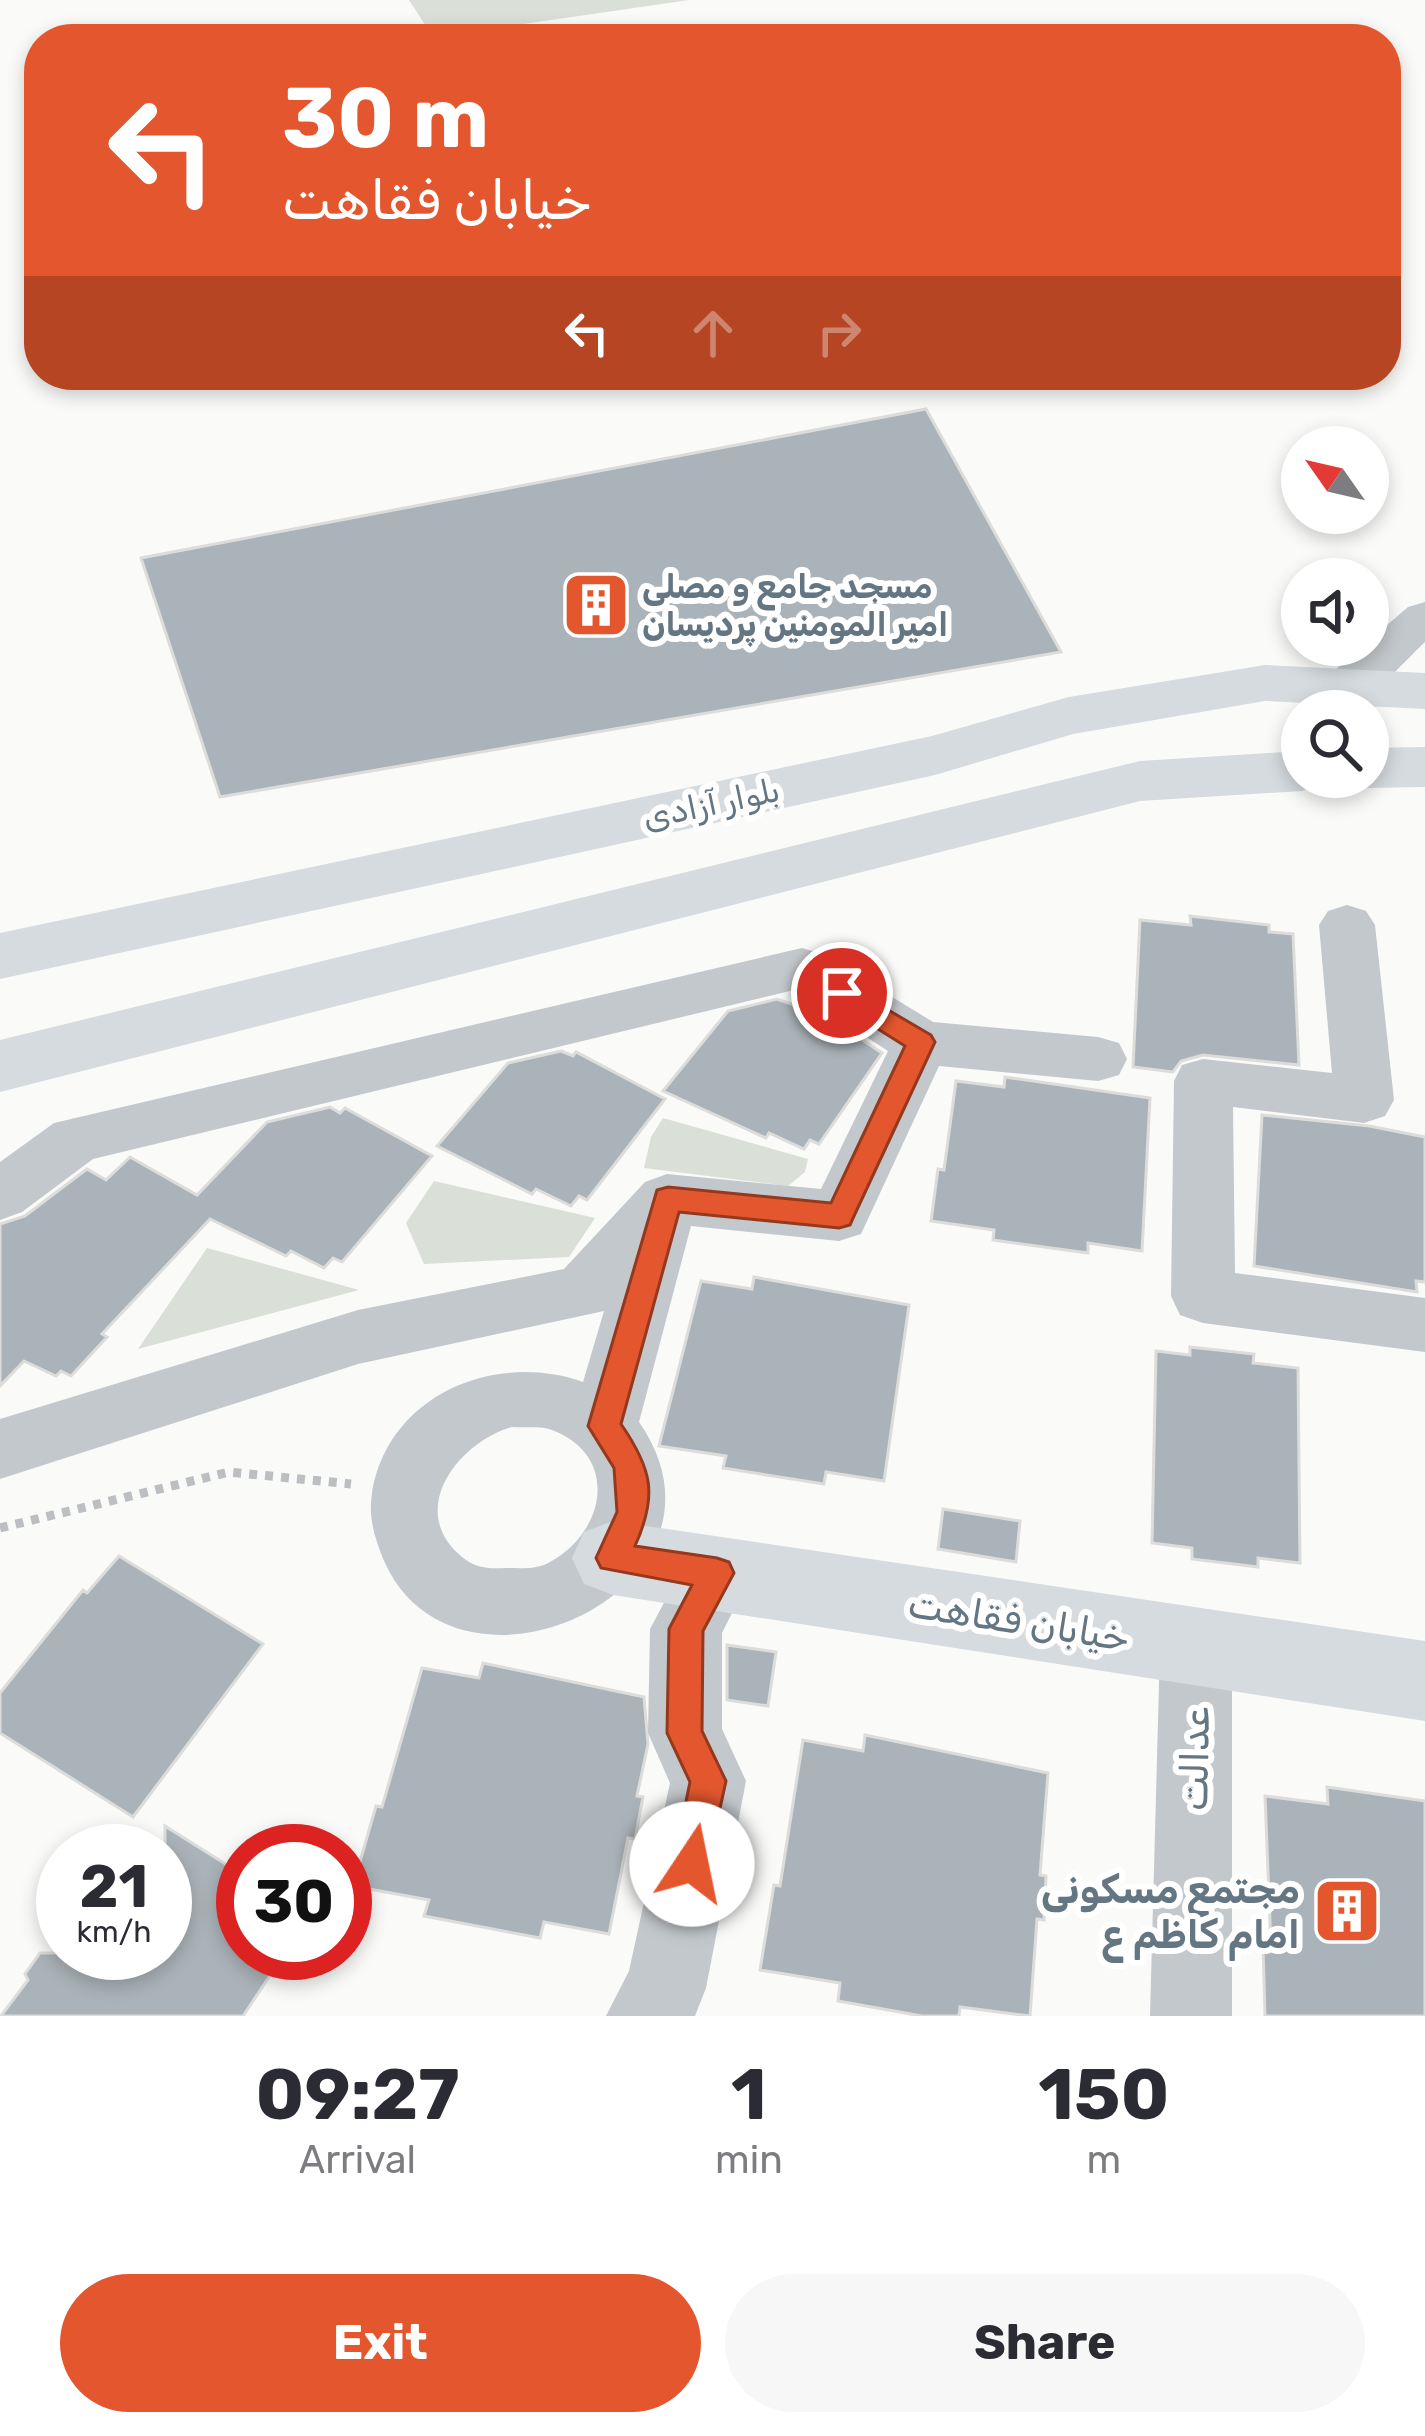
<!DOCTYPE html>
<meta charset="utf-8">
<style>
:root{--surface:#fff;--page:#f7f7f7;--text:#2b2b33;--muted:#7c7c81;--accent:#e4572e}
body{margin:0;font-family:Rubik,"Noto Naskh Arabic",sans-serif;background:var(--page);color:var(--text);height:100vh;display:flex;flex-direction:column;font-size:45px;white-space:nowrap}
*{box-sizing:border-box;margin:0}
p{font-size:39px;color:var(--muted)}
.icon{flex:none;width:66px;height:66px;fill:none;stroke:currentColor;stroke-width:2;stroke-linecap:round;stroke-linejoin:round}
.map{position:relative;height:2016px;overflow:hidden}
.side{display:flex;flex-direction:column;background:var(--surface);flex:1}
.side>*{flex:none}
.guide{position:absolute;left:24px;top:24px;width:1377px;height:366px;border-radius:48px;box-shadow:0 6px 18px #0003;background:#e4572e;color:#fff;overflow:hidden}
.needle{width:78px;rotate:304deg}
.buttons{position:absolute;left:1281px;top:426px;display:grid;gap:24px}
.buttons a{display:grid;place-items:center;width:108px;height:108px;border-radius:50%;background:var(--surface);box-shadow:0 6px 18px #0003;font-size:60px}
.speed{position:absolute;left:36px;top:1824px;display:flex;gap:24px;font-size:60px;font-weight:700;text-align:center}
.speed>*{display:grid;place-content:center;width:156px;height:156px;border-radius:50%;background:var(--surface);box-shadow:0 6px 18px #0003;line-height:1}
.speed small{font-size:30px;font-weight:400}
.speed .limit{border:18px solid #d22;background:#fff;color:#111}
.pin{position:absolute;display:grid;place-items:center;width:102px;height:102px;color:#fff;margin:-51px;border:6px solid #fff;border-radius:50%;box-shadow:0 3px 12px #0007}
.me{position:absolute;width:132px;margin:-66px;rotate:11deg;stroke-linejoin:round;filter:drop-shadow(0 0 9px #0008)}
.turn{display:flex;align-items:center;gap:42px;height:252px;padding:0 60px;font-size:54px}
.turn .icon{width:156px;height:156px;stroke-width:2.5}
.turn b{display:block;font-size:84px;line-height:102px}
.lanes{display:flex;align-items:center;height:114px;padding:0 60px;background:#0003;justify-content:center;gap:60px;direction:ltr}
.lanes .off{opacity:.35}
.eta{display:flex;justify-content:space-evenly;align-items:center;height:204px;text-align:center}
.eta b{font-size:72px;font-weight:700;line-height:84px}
.action{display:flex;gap:24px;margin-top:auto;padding:24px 60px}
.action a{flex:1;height:138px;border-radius:72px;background:var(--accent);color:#fff;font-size:48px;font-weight:700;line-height:138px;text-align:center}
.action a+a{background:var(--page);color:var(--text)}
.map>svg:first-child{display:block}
.green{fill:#dadfd7}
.building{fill:#aab3b9;stroke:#dcdcda;stroke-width:3}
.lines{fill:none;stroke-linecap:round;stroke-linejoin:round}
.path{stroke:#bbbfc2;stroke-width:9;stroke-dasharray:8 8;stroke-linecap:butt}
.street{fill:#c3c8cc;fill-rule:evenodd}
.secondary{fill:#d6dbdf;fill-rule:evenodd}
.route{fill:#e4572e;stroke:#94391e;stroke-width:3}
.labels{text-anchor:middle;stroke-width:12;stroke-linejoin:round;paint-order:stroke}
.poi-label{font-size:33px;font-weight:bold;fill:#657683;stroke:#fff;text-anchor:start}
.street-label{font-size:33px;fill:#657683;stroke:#fff}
.near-street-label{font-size:39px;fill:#657683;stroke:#fff}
.near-poi-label{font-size:39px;font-weight:bold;fill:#657683;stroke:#fff;text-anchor:end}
</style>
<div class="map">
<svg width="1425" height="2016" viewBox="0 0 1425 2016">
<rect width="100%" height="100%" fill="#fafaf8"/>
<path class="green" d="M409,0H689L433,37Z
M663,1118L808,1159L805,1172L788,1186L644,1168L651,1137Z
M434,1181L595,1218L569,1257L424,1264L406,1223Z
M207,1248L359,1290L138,1349Z"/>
<path class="building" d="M926,409L1061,652L220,797L141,558Z
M1190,916L1269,925V932L1293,934L1299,1065L1203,1055L1181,1061L1173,1072L1133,1067L1140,920L1191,925Z
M777,999L828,1017L882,1053L819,1144L810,1140L804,1149L769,1133L766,1138L663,1091L728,1011Z
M561,1051L573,1056L576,1052L665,1099L587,1200L579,1196L571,1206L536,1189L532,1194L437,1146L508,1063Z
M1005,1077L1150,1098L1142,1251L1088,1243V1253L993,1240L994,1230L931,1221L938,1169L944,1170L956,1081L1004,1087Z
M330,1107L340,1113L345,1108L432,1156L342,1262L333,1258L324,1268L291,1251L286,1256L210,1219L102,1334L107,1337L71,1376L61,1371L56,1376L24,1361L0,1386V1224L25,1216L87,1169L106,1180L130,1157L197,1195L267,1122Z
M1262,1115L1369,1126L1425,1137V1282L1416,1281L1417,1292L1254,1266Z
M754,1277L909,1305L884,1481L826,1472L824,1484L723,1468L726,1456L659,1446L701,1281L752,1289Z
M1190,1347L1254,1354L1253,1363L1298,1368L1300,1563L1258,1558V1567L1192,1559V1548L1152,1543L1156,1351L1190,1355Z
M943,1509L1020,1521L1016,1562L938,1549Z
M119,1556L263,1644L133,1817L0,1733V1693L83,1590L87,1593Z
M727,1645L776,1652L768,1706L727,1700Z
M483,1663L644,1697L648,1744L637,1796L643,1797L635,1839L628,1838L609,1934L544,1922L540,1938L424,1916L429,1900L353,1886L376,1806L382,1807L422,1668L479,1678Z
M865,1735L1048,1773L1040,1875L1046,1876L1044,1920L1037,1919L1030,2016L960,2007L959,2016H922L838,2001L840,1983L760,1970L774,1885L780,1886L803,1740L863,1751Z
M1327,1787L1425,1801V2016H1265L1263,1946L1271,1947L1265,1796L1328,1804Z
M165,1826L243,1875V1953H285L243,2016H1L28,1980L25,1974L40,1953H165Z"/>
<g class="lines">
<path class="path" d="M0,1528L229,1472L351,1484"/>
<path class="street" d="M1425,602V642C1397,668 1368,709 1328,698L1320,687L1328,676L1408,607Z
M1347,905L1366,911L1375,925L1394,1100L1385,1116L1364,1123L1233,1107L1235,1273L1425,1298V1352L1203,1323L1180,1315L1171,1296L1174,1081L1182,1065L1203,1059L1332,1073L1319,925L1328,911Z
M802,948L822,954L933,1022L1098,1037L1119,1043L1127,1059L1119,1075L1098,1081L939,1066L861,1234L839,1241L691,1226L639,1422C754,1587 459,1724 385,1563C375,1540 368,1518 372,1493C388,1394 496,1351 583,1382L604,1311L358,1364L0,1479V1419L358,1310L564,1269L645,1182L667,1174L821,1189L888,1051L794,990L93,1159L22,1212L0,1220V1162L54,1123ZM512,1427C523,1428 538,1426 549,1429C620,1453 607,1531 550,1562C537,1570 520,1568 505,1568C488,1569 475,1568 462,1557C405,1510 459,1442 512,1427Z
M717,1541L742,1550L752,1573L722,1633V1729L746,1781L706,1988L695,2016H606L629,1971L670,1783L648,1733L650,1629L692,1550Z
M1196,1613L1222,1623L1232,1647V2016H1150L1160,1647L1170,1623Z"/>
<path class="secondary" d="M1265,665L1425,673V709L1265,701L1073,734L935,775L0,979V933L932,736L1069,697Z
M1425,747V787L1368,788L1344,777H1368V748Z
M1302,751V777H1328L1323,785L1302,791L1140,801L0,1092V1040L1140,761Z
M613,1521L1425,1641V1721L613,1595L584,1584L572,1558L584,1532Z"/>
</g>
<path class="route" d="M842,983L931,1035L935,1042L854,1216L850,1225L839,1228L679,1212L621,1424C652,1469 658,1495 635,1546L717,1558L729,1562L734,1573L703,1631L702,1731L726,1781L705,1877L692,1883L678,1877L673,1864L690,1782L667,1733L669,1629L692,1585L601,1568L596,1558L617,1512L614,1468L588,1426L657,1190L668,1187L831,1203L905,1046L832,1000L828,993Z"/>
<defs>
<g id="building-square" transform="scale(3.45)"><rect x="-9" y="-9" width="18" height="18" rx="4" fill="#e4572e" stroke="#fff"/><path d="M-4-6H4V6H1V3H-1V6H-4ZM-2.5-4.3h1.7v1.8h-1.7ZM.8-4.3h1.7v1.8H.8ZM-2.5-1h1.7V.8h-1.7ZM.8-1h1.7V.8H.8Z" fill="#fff"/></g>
</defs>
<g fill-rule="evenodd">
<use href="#building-square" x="596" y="605"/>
<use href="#building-square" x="1347" y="1911"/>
</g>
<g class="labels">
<g class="poi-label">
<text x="642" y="598">مسجد جامع و مصلی<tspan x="642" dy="38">امیر المومنین پردیسان</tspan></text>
</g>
<g class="street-label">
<text transform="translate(711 803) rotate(-12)" y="12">بلوار آزادی</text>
</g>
<g class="near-street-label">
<text transform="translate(1019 1620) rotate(9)" y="14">خیابان فقاهت</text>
<text transform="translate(1194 1759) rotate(-89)" y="14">عدالت</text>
</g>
<g class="near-poi-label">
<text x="1300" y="1903">مجتمع مسکونی<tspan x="1300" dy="45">امام کاظم ع</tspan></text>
</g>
</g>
</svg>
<div class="buttons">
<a><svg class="needle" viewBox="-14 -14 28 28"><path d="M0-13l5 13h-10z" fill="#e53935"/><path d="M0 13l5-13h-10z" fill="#7c7c81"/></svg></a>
<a><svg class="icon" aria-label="sound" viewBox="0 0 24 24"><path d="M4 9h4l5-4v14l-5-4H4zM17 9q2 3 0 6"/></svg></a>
<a><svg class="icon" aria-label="search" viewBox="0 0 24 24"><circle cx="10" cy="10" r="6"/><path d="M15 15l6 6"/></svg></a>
</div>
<div class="speed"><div>21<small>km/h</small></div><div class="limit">30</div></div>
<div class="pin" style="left:842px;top:993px;background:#d93025"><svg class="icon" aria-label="arrive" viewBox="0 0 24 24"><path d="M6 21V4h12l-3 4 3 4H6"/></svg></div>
<svg class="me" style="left:692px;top:1864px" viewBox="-20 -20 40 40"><circle r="19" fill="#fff"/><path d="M0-13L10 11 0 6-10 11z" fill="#e4572e"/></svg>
<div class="guide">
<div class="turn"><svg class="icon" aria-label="left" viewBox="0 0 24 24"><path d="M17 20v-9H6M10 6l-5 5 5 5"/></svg><div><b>30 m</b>خیابان فقاهت</div></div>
<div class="lanes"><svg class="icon" aria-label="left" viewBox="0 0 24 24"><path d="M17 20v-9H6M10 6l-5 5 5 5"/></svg><svg class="icon off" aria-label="ahead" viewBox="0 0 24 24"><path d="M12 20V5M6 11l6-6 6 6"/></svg><svg class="icon off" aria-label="right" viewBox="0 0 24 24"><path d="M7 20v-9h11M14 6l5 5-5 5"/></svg></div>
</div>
</div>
<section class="side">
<div class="eta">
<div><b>09:27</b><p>Arrival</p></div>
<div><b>1</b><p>min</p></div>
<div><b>150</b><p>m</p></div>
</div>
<div class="action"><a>Exit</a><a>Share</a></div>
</section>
